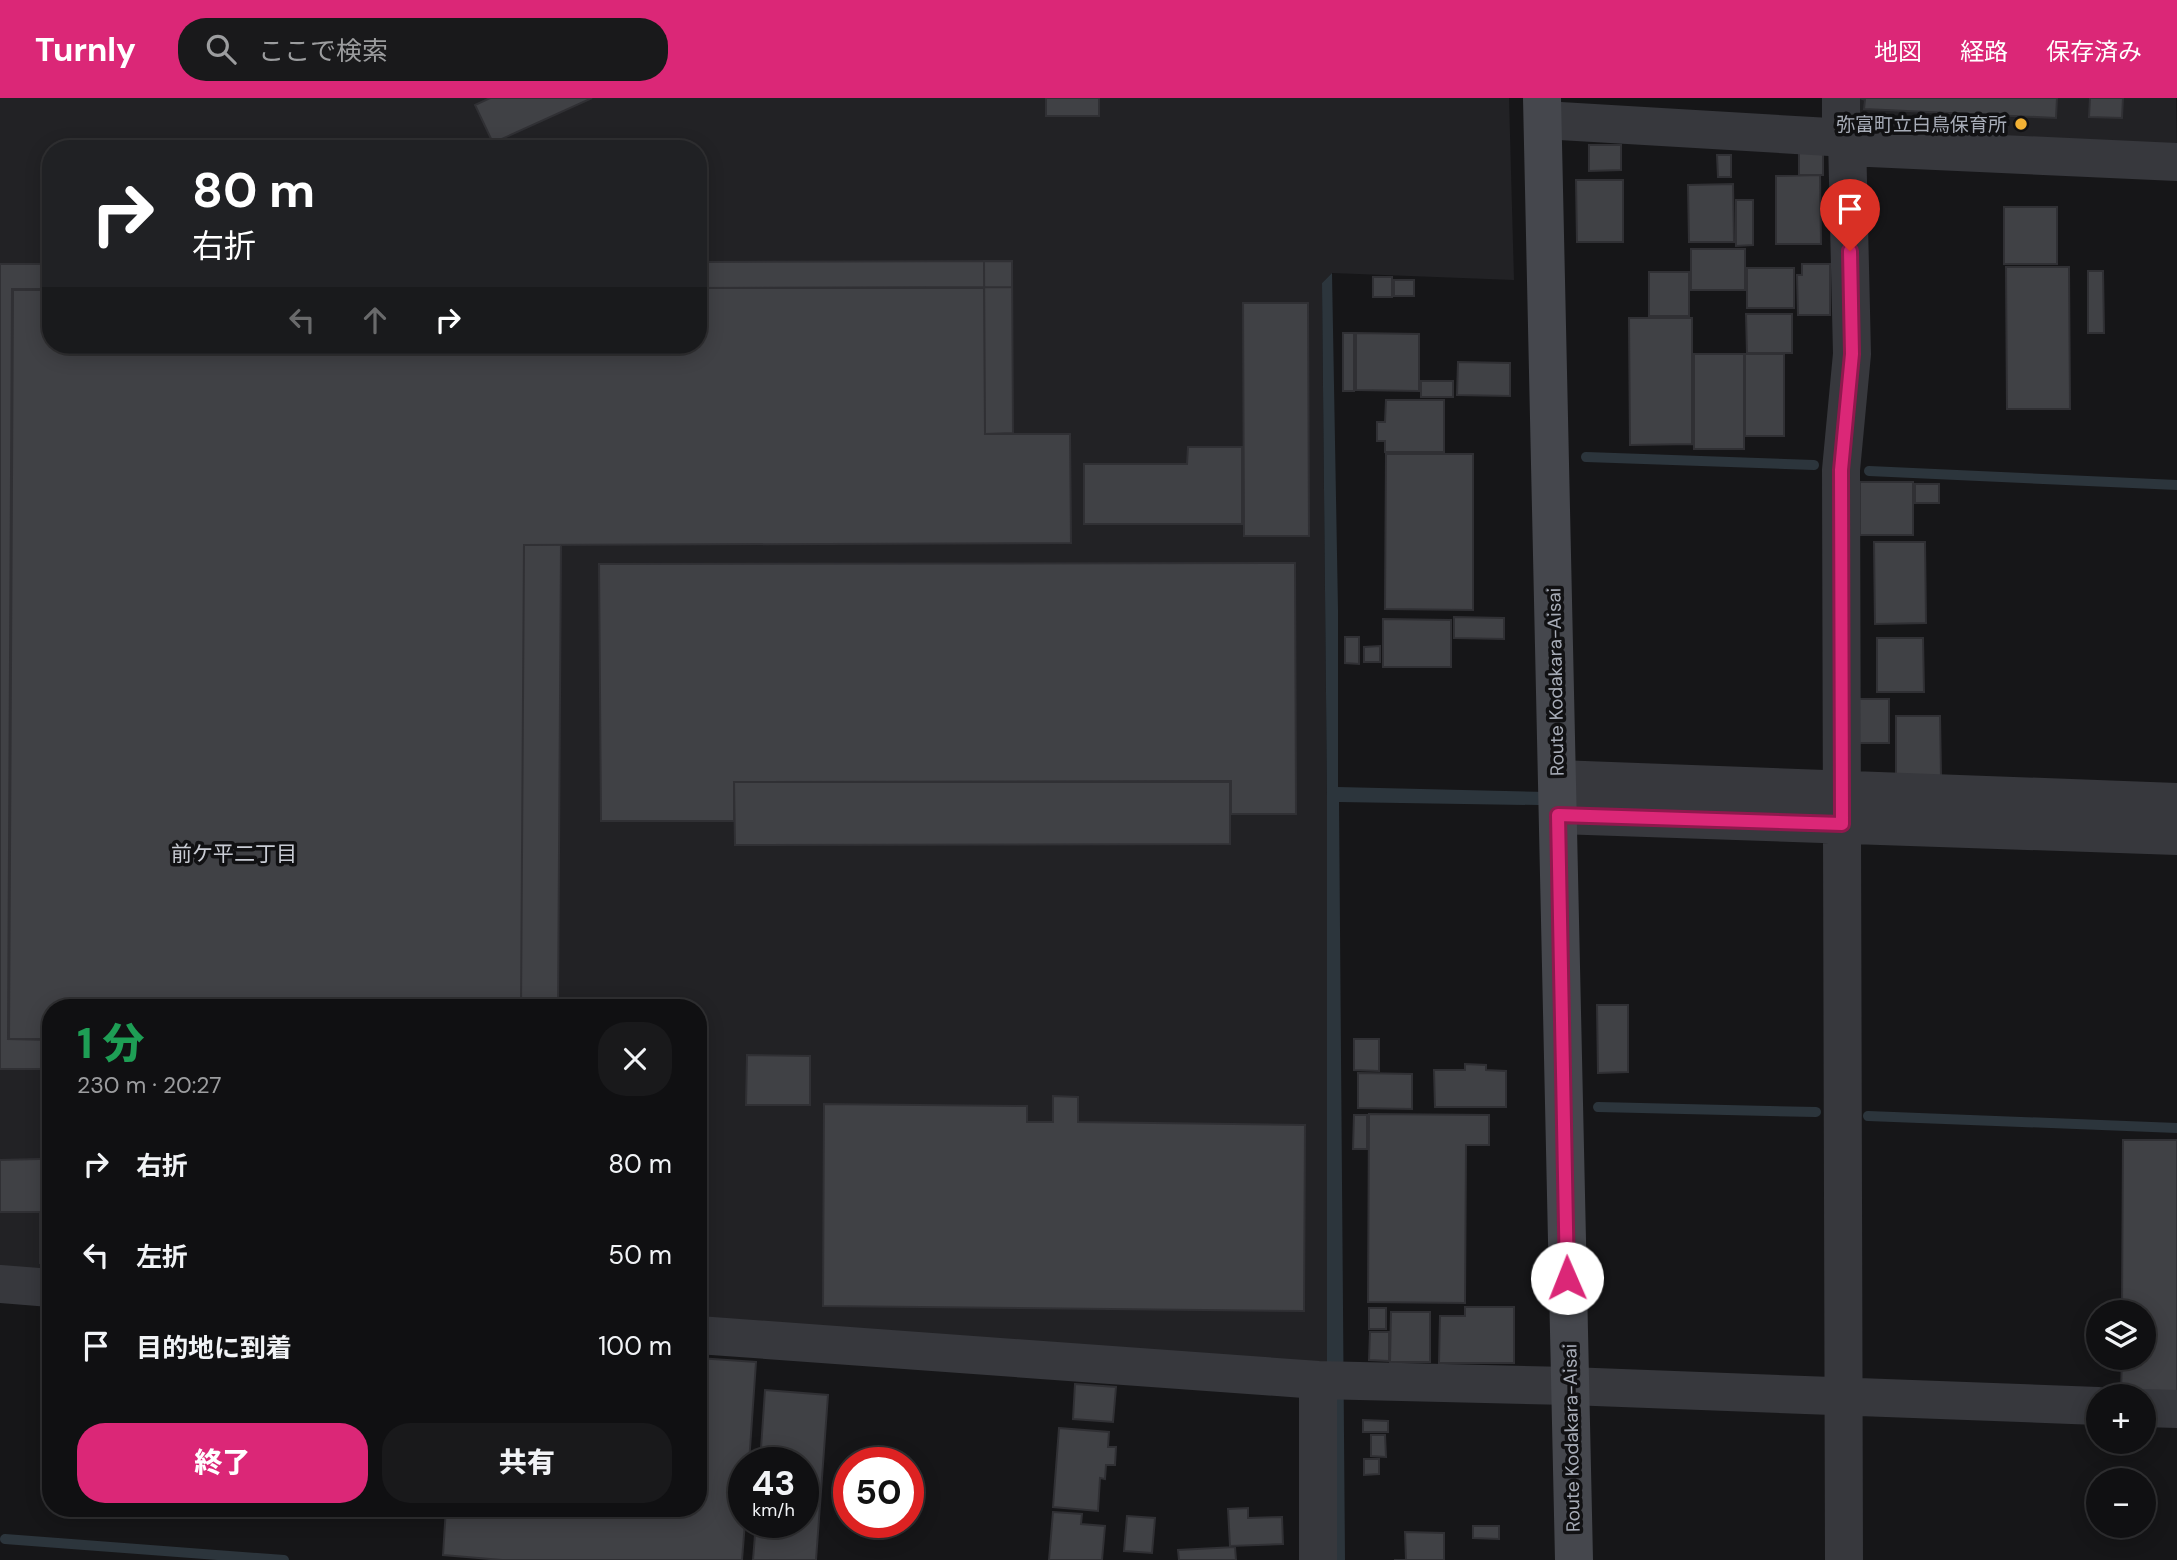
<!DOCTYPE html>
<html lang="ja">
<meta charset="utf-8">
<style>
:root{--surface:#101012;--page:#19191b;--text:#f1f3f6;--muted:#9c9d9f;--line:#303032;--accent:#db2777}
body{margin:0;font-family:"DM Sans","Noto Sans JP",sans-serif;background:var(--page);color:var(--text);height:100vh;display:flex;flex-direction:column;font-size:26px;white-space:nowrap}
*{box-sizing:border-box;margin:0}
p{font-size:23px;color:var(--muted)}
.icon{flex:none;width:38px;height:38px;fill:none;stroke:currentColor;stroke-width:2;stroke-linecap:round;stroke-linejoin:round}
.map{position:relative;flex:1;overflow:hidden}
.details{position:absolute;left:42px;top:901px;width:665px;height:518px;display:flex;flex-direction:column;background:var(--surface);border-radius:28px;box-shadow:0 4px 18px #0003,0 0 0 2px var(--line)}
.details>*{flex:none}
.banner{position:absolute;left:42px;top:42px;width:665px;height:214px;border-radius:28px;box-shadow:0 4px 18px #0003,0 0 0 2px var(--line);background:#202124;color:#fff;overflow:hidden}
.fabs{position:absolute;left:2086px;top:1202px;display:grid;gap:14px}
.fabs a{display:grid;place-items:center;width:70px;height:70px;border-radius:50%;background:var(--surface);box-shadow:0 4px 18px #0003,0 0 0 2px var(--line);font-size:35px}
.speed{position:absolute;left:728px;top:1349px;display:flex;gap:14px;font-size:35px;font-weight:700;text-align:center}
.speed>*{display:grid;place-content:center;width:91px;height:91px;border-radius:50%;background:var(--surface);box-shadow:0 4px 18px #0003,0 0 0 2px var(--line);line-height:1}
.speed small{font-size:18px;font-weight:400}
.speed .limit{border:10px solid #d22;background:#fff;color:#111}
.pin{position:absolute;display:grid;place-items:center;width:60px;height:60px;color:#fff;margin:-72px -30px;border-radius:50% 50% 50% 0;rotate:-45deg;box-shadow:0 0 7px #0007}
.pin .icon{rotate:45deg}
.me{position:absolute;width:77px;margin:-38px;rotate:359deg;stroke-linejoin:round;filter:drop-shadow(0 0 5px #0008)}
.turn{display:flex;align-items:center;gap:24px;height:147px;padding:0 35px;font-size:32px}
.turn .icon{width:91px;height:91px;stroke-width:2.5}
.turn b{display:block;font-size:49px;line-height:60px}
.lanes{display:flex;align-items:center;height:66px;padding:0 35px;background:#0003;justify-content:center;gap:35px;direction:ltr}
.lanes .off{opacity:.35}
.round{display:grid;place-items:center;flex:none;width:74px;height:74px;border-radius:28px;background:var(--page)}
.overview{display:flex;align-items:center;justify-content:space-between;height:119px;padding:0 35px}
h1{font-size:42px;font-weight:800;line-height:52px;color:#1e9e55}
.button{display:flex;gap:14px;margin-top:auto;padding:14px 35px}
.button a{flex:1;height:80px;border-radius:28px;background:var(--accent);color:#fff;font-size:28px;font-weight:800;line-height:80px;text-align:center}
.button a+a{background:var(--page);color:var(--text)}
ul{padding:0;list-style:none}
li{display:flex;align-items:center;gap:21px;height:91px;padding:0 35px}
li div{flex:1}
li b{display:block;font-size:26px}
li em{font-style:normal}
header{display:flex;align-items:center;gap:42px;box-sizing:border-box;height:98px;padding:0 35px;background:var(--accent);color:#fff}
header strong{font-size:33px}
nav{display:flex;gap:38px;margin-inline-start:auto;font-size:24px}
.search{width:490px;height:63px;background:var(--page);display:flex;align-items:center;gap:18px;box-sizing:border-box;padding:0 24px;border-radius:28px;color:var(--muted);font-size:26px}
.map>svg:first-child{display:block}
.built{fill:#222225;fill-rule:evenodd}
.water{fill:#2c353c}
.lines{fill:none;stroke-linecap:round;stroke-linejoin:round}
.stream{stroke:#2c353c;stroke-width:10}
.building{fill:#404145;stroke:#303034;stroke-width:2}
.minor{stroke:#37383d;stroke-width:38}
.secondary{stroke:#45474d;stroke-width:38}
.route-casing{stroke:#8e194d;stroke-width:18}
.route{stroke:#db2777;stroke-width:12}
.poi-dot{fill:#f2b134;stroke:#111113;stroke-width:2.5}
.labels{text-anchor:middle;stroke-width:7;stroke-linejoin:round;paint-order:stroke}
.poi-label{font-size:19px;fill:#a8adb8;stroke:#111113;text-anchor:end}
.street-label{font-size:19px;fill:#a8adb8;stroke:#111113}
.neighbourhood-label{font-size:21px;fill:#c9ccd4;stroke:#111113}
</style>
<header>
<strong>Turnly</strong>
<div class="search"><svg class="icon" aria-label="search" viewBox="0 0 24 24"><circle cx="10" cy="10" r="6"/><path d="M15 15l6 6"/></svg>ここで検索</div>
<nav><a>地図</a><a>経路</a><a>保存済み</a></nav>
</header>
<div class="map">
<svg width="2177" height="1462" viewBox="0 0 2177 1462">
<rect width="100%" height="100%" fill="#161618"/>
<path class="built" d="M0,0H1509L1514,182L1332,175L1322,185L1327,697V1267L698,1220V910H51V1173L0,1169ZM51,51H698V247H51Z
M1857,0H2176L2177,48L1874,34L1857,17Z"/>
<path class="water" d="M1332,175L1338,512V689L1592,695L1598,708L1339,704L1345,1462H1331L1327,1267V697L1322,185Z"/>
<g class="lines">
<path class="stream" d="M1586,359L1814,367
M1869,373L2177,387
M1598,1009L1816,1014
M1868,1018L2177,1030
M5,1441L284,1462"/>
</g>
<path class="building" d="M490,0H592L493,45L475,7Z
M1046,0H1099V18H1046Z
M1860,0H2057L2056,20L1864,11L1865,2Z
M2090,0H2123L2122,20L2089,19Z
M1589,47H1621V72L1589,73Z
M1799,51H1823V77H1799Z
M1717,57H1731V79H1718Z
M1820,77L1821,146H1776V78Z
M1576,82H1623V144H1577Z
M1733,86L1734,144H1689L1688,87Z
M1736,102H1753V147L1736,148Z
M2004,109H2057V166H2004Z
M1691,151H1745V192H1691Z
M984,163H1012L1013,335L985,336Z
M1012,163V189L698,190V164Z
M0,166H51V191H12L8,941L51,942V971H0Z
M1802,166H1830V217H1798L1797,177H1802Z
M2006,169H2069L2070,311H2007Z
M1747,170H1794V210H1747Z
M2088,173H2103L2104,235H2088Z
M1649,174H1689V218H1649Z
M1373,179H1392V199H1373Z
M1394,182H1414V198H1394Z
M698,190H984L985,336H1070L1071,445L524,447L521,910H51V941H9L13,192H51V247H698Z
M1243,205H1308L1309,438H1244Z
M1746,216H1792V255H1747Z
M1629,220H1692V346L1630,347Z
M1343,235H1354V293H1343Z
M1356,235L1419,236V293L1356,292Z
M1694,256H1744V351H1694Z
M1745,256H1784V338H1745Z
M1458,264L1510,265V298L1457,297Z
M1421,283H1453V299H1421Z
M1386,302H1444V354H1385V343H1377V324H1385Z
M1188,349H1242V426H1084V366H1187Z
M1386,356H1473V512L1385,511Z
M1860,384H1913V437H1860Z
M1915,386H1939V405H1915Z
M1874,444H1925L1926,525L1875,526Z
M524,447H561L558,910H521Z
M1295,465L1296,716H1231V683L734,684V723H601L599,466Z
M1454,519L1504,520V541L1454,540Z
M1383,521L1451,522V569H1383Z
M1345,539H1359V566L1345,565Z
M1877,540H1923L1924,594H1877Z
M1380,548V564H1364V549Z
M1854,601H1889V645H1854Z
M1896,618H1940L1941,679H1896Z
M734,684H1230V746L735,747Z
M1597,907H1628V974L1598,975Z
M1354,941H1379V973L1354,972Z
M747,957L810,958V1007H746Z
M1465,966L1486,967V972L1506,973V1009H1435L1434,972H1465Z
M1358,975L1412,976V1011L1358,1010Z
M1053,998L1078,999V1024L1305,1027L1304,1213L823,1208L824,1006L1027,1008V1024H1053Z
M1369,1016L1489,1017V1047H1466L1465,1205L1368,1204Z
M1354,1017H1367V1051H1353Z
M2123,1042H2177V1296L2121,1295L2122,1260H2144V1214H2122Z
M39,1061H51V1165H40V1114H0V1062Z
M1465,1209H1514V1265H1439L1440,1218H1465Z
M1369,1210H1386V1231H1369Z
M1391,1214H1430V1264H1390Z
M1370,1234H1389V1263L1369,1262Z
M698,1260L756,1264L749,1365H744L745,1424L742,1462H502L443,1457L446,1410H698Z
M1075,1286L1116,1289L1113,1324L1073,1321Z
M765,1292L828,1297L816,1462H753L756,1424H803V1365H760Z
M1363,1322L1388,1323V1334H1363Z
M1059,1330L1109,1334L1108,1349H1116L1115,1367H1106L1105,1381L1100,1380L1098,1413L1053,1409Z
M1371,1337H1385L1386,1359L1371,1358Z
M1364,1361H1379V1376L1364,1377Z
M1248,1410V1420L1282,1419L1283,1446L1230,1448L1228,1411Z
M1053,1414L1082,1416L1081,1426L1105,1428L1102,1462H1049Z
M1127,1418L1155,1420L1152,1455L1124,1453Z
M1473,1428H1499V1441L1473,1440Z
M1405,1434L1444,1435V1462H1394H1406Z
M1235,1449L1236,1462H1179L1178,1452Z"/>
<g class="lines">
<path class="minor" d="M1543,22L1847,40L1852,256L1841,372L1844,1462
M1841,39V0
M1848,49L2177,64
M1557,681L2177,704
M1558,717L2177,738
M0,1186L51,1190
M698,1237L1318,1282L1569,1288L2098,1308
M1318,1282V1462
M2144,1310L2177,1311"/>
<path class="secondary" d="M1542,0L1574,1462"/>
</g>
<g class="lines">
<g class="route-casing">
<path id="route" d="M1567,1180L1558,717L1842,726L1841,372L1852,256L1850,153"/>
</g>
<use href="#route" class="route"/>
</g>
<circle class="poi-dot" cx="2021" cy="26" r="7"/>
<g class="labels">
<g class="poi-label">
<text x="2007" y="33">弥富町立白鳥保育所</text>
</g>
<g class="street-label">
<text transform="translate(1555 584) rotate(-91)" y="7">Route Kodakara-Aisai</text>
<text transform="translate(1571 1340) rotate(-91)" y="7">Route Kodakara-Aisai</text>
</g>
<g class="neighbourhood-label">
<text x="234" y="763">前ケ平二丁目</text>
</g>
</g>
</svg>
<div class="fabs">
<a><svg class="icon" aria-label="layers" viewBox="0 0 24 24"><path d="M12 4l9 5-9 5-9-5zM3 14l9 5 9-5"/></svg></a>
<a>+</a>
<a>−</a>
</div>
<div class="speed"><div>43<small>km/h</small></div><div class="limit">50</div></div>
<div class="pin" style="left:1850px;top:153px;background:#d93025"><svg class="icon" aria-label="arrive" viewBox="0 0 24 24"><path d="M6 21V4h12l-3 4 3 4H6"/></svg></div>
<svg class="me" style="left:1567px;top:1180px" viewBox="-20 -20 40 40"><circle r="19" fill="#fff"/><path d="M0-13L10 11 0 6-10 11z" fill="#db2777"/></svg>
<div class="banner">
<div class="turn"><svg class="icon" aria-label="right" viewBox="0 0 24 24"><path d="M7 20v-9h11M14 6l5 5-5 5"/></svg><div><b>80 m</b>右折</div></div>
<div class="lanes"><svg class="icon off" aria-label="left" viewBox="0 0 24 24"><path d="M17 20v-9H6M10 6l-5 5 5 5"/></svg><svg class="icon off" aria-label="ahead" viewBox="0 0 24 24"><path d="M12 20V5M6 11l6-6 6 6"/></svg><svg class="icon" aria-label="right" viewBox="0 0 24 24"><path d="M7 20v-9h11M14 6l5 5-5 5"/></svg></div>
</div>
<section class="details">
<div class="overview"><div><h1>1 分</h1><p>230 m · 20:27</p></div><a class="round"><svg class="icon" aria-label="close" viewBox="0 0 24 24"><path d="M6 6l12 12M18 6L6 18"/></svg></a></div>
<ul>
<li><svg class="icon" aria-label="right" viewBox="0 0 24 24"><path d="M7 20v-9h11M14 6l5 5-5 5"/></svg><div><b>右折</b></div><em>80 m</em></li>
<li><svg class="icon" aria-label="left" viewBox="0 0 24 24"><path d="M17 20v-9H6M10 6l-5 5 5 5"/></svg><div><b>左折</b></div><em>50 m</em></li>
<li><svg class="icon" aria-label="arrive" viewBox="0 0 24 24"><path d="M6 21V4h12l-3 4 3 4H6"/></svg><div><b>目的地に到着</b></div><em>100 m</em></li>
</ul>
<div class="button"><a>終了</a><a>共有</a></div>
</section>
</div>
